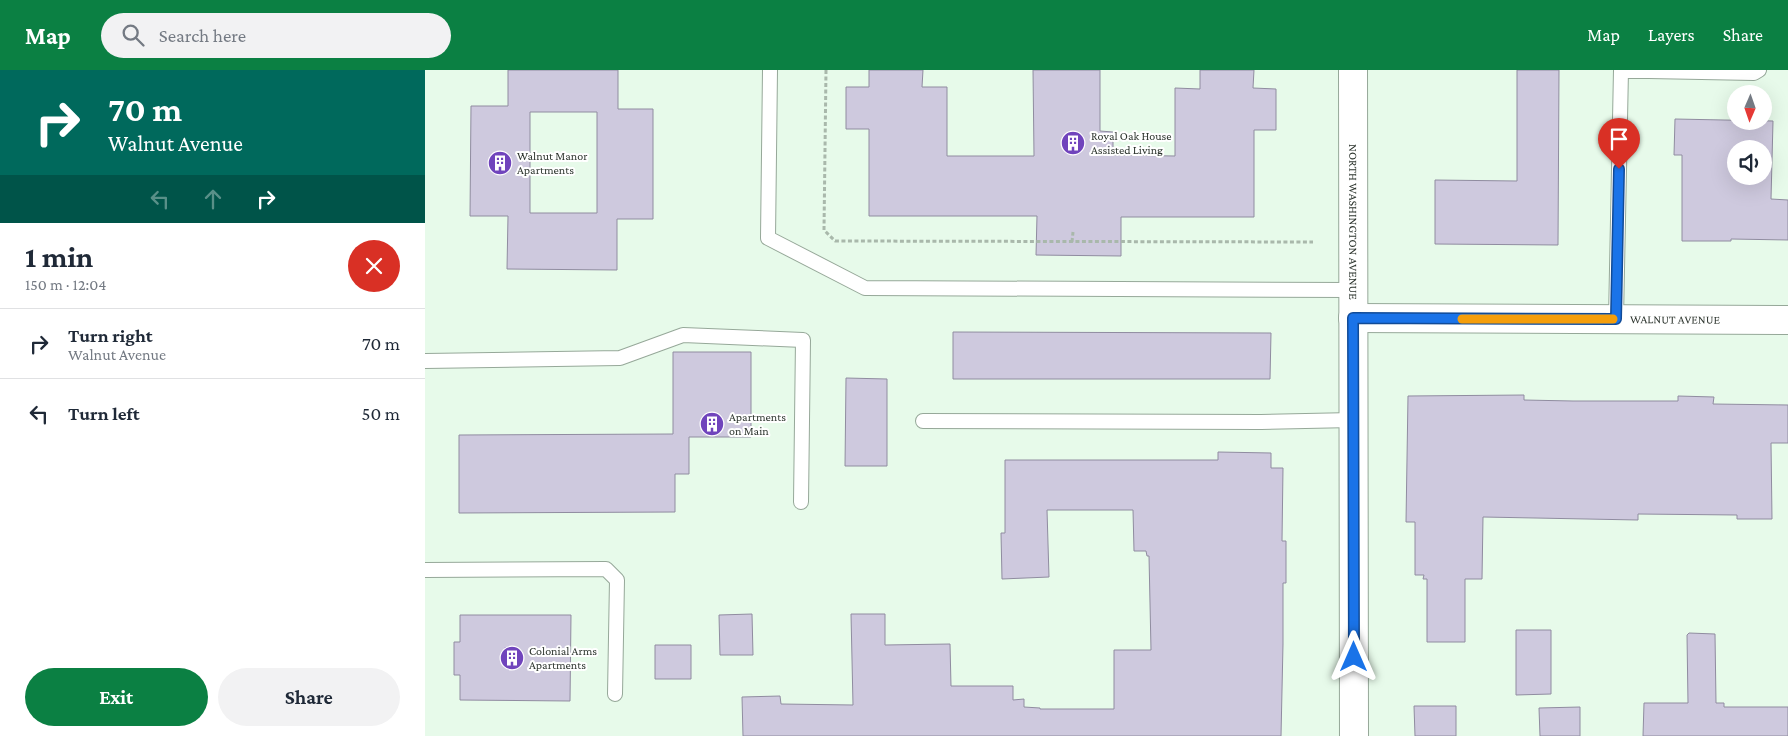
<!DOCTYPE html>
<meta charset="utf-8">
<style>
:root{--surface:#fff;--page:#f2f2f3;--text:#1f2937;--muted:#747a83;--line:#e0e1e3;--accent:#0b8043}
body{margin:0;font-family:"Crimson Pro",serif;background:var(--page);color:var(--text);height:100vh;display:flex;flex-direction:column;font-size:19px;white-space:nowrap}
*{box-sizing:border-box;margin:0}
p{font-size:16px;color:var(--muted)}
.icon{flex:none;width:28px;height:28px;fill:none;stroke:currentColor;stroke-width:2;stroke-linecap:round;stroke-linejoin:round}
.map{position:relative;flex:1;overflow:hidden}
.panel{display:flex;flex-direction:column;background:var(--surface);width:425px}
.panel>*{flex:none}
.top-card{background:#00695c;color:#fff;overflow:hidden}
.needle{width:32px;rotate:182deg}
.tools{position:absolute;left:1302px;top:15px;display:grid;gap:10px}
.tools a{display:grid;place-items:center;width:45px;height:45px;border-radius:50%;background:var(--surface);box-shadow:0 5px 20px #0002;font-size:25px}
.pin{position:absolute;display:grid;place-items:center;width:42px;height:42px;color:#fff;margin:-51px -21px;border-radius:50% 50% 50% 0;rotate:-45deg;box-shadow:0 0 5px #0007}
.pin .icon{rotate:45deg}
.me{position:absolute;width:55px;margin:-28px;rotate:0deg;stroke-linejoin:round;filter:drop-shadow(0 0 4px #0008)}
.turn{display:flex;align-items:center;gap:18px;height:105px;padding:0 25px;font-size:22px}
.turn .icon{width:65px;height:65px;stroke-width:2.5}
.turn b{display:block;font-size:35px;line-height:42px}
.lanes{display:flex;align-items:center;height:48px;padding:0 25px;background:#0003;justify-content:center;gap:25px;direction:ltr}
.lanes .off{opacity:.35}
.round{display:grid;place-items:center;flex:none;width:52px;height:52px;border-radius:26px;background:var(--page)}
.summary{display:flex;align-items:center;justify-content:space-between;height:85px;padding:0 25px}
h1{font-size:30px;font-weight:700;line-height:38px}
.cta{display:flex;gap:10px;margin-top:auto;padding:10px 25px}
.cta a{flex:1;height:58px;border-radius:30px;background:var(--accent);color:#fff;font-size:20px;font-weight:700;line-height:58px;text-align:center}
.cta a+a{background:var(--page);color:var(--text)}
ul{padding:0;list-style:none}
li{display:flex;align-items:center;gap:15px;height:70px;padding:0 25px;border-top:1px solid var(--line)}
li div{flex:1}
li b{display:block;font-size:19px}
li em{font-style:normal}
header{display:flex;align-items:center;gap:30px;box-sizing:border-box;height:70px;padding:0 25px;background:var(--accent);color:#fff}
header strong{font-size:24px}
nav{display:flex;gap:28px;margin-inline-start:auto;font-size:18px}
.search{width:350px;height:45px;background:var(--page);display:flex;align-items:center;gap:12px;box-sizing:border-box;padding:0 18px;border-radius:28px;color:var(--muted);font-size:19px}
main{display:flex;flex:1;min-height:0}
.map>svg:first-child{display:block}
.building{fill:#cec9de;stroke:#908ca0;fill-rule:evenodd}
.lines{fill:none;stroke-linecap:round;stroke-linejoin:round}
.lane-casing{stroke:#96a899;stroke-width:16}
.street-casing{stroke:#96a899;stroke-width:30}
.path{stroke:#a9b8ab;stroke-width:3;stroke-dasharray:4 2.5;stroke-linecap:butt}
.lane{stroke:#fff;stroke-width:14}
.street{stroke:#fff;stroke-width:28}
.route-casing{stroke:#114b97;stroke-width:12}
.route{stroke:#1a73e8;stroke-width:9}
.slow{stroke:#f59e0b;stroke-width:9}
.labels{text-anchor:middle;stroke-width:4;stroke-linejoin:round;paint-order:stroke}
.poi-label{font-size:12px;fill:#2d352e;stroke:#fff;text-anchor:start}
.street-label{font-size:12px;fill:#2d352e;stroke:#fff}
</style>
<header>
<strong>Map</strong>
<div class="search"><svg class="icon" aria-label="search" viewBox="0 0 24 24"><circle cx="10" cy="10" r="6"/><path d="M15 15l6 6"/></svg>Search here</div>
<nav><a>Map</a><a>Layers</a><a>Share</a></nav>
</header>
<main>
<section class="panel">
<div class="top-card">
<div class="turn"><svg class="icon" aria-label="right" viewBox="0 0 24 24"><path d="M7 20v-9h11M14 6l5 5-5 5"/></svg><div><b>70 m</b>Walnut Avenue</div></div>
<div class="lanes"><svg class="icon off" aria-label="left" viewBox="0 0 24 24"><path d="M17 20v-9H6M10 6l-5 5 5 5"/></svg><svg class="icon off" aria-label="ahead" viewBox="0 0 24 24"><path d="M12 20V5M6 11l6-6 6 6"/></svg><svg class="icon" aria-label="right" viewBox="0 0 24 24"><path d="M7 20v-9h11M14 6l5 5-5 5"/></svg></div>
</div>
<div class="summary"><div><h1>1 min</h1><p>150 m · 12:04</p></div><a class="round" style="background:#d93025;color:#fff"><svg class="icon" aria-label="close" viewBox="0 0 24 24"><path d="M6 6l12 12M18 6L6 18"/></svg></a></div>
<ul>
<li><svg class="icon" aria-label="right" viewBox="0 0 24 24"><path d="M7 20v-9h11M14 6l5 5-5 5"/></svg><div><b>Turn right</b><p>Walnut Avenue</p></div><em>70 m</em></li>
<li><svg class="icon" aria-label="left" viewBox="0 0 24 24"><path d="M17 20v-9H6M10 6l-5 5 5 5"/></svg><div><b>Turn left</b></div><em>50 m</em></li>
</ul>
<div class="cta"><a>Exit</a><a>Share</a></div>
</section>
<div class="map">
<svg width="1363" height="666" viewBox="0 0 1363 666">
<rect width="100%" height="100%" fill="#e7faea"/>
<path class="building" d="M83,0H193V39H228V149H192V200L82,199L83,146H45L46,36H83ZM105,42H172V143H105Z
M444,0H498L497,17H522V86H609L608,0H675V61L688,62V85L750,86V18L775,19V0H829L828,18L851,19V60H829V147H696V186L611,185L612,146H444V59H421V17H444Z
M1092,0H1134L1133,175L1010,174V110L1092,111Z
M1250,49L1348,51L1346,129L1363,130V170L1306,169V171H1257V85H1249ZM1311,79H1339V106H1311Z
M528,262L846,263L845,309H528Z
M248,282H326V367H264V404H250V442L34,443V365L248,364Z
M421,308L462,309V396H420Z
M1099,325V330L1148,331H1253V326L1289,327L1288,334L1363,335V373H1346L1347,449H1312V445L1213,444V450L1058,447L1057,509H1040V572H1002V509H998L999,505H990V452H981L983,326Z
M793,382L846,383V398H858L857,471H861V513H858V574L856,666H318L317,627L355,626L356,634L428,635L426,544H460V575L525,574L526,616H588V630L599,629V637L615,638V639H689V580H726L724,486H722L721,481H709L708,440H622L624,507L577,509L576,463H580V390H793Z
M327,544L328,585H295L294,545Z
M35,545H146L145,631L35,630V605H29V572H35Z
M1091,560H1126V624L1091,625Z
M1264,563L1290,564L1291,633H1299V637H1363V666H1218L1219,633H1263L1262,565Z
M230,575H266V609H230Z
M989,636H1031V666H990Z
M1155,637V666H1115L1114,638Z"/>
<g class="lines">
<g class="lane-casing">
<path id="lane" d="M345,0L343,168L440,218L928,220
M1224,0V1L1329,3L1334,0
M1196,1H1224
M1191,249L1196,0
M0,291L195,288L258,265L378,270L376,432
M498,351L836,352L928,350
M0,500L181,499L192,510L190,624"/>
</g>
<g class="street-casing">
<g id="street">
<path id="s1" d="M928,0L929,666"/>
<path id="s2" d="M928,248L1363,250"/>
</g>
</g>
<path class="path" d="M401,0L399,160L410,171L888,172
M647,172L648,162"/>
<use href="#lane" class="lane"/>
<use href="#street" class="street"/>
</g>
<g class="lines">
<g class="route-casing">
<path id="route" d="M929,587L928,248L1191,249L1194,99"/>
</g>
<use href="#route" class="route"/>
<path class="slow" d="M1037,249H1188"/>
</g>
<defs>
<g id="building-disc" transform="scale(1.25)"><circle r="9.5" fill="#7044bc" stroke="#fff"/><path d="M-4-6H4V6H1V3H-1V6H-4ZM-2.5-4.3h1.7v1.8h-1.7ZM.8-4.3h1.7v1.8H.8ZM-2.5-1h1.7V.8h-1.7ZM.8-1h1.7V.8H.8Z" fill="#fff"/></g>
</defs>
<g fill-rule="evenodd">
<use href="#building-disc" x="648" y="73"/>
<use href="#building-disc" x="75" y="93"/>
<use href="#building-disc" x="287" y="354"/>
<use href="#building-disc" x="87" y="588"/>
</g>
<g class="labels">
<g class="poi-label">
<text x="666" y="70">Royal Oak House<tspan x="666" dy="14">Assisted Living</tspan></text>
<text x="92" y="90">Walnut Manor<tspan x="92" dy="14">Apartments</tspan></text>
<text x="304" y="351">Apartments<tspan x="304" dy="14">on Main</tspan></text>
<text x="104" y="585">Colonial Arms<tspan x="104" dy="14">Apartments</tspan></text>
</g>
<g class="street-label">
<text dy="4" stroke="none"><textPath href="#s1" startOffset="152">NORTH WASHINGTON AVENUE</textPath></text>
<text dy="4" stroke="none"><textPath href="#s2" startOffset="322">WALNUT AVENUE</textPath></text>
</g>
</g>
</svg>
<div class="tools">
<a><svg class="needle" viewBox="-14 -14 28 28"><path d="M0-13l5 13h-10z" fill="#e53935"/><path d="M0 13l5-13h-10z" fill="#747a83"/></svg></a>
<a><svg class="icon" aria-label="sound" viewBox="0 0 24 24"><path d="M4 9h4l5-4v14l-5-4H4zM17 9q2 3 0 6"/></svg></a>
</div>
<div class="pin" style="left:1194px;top:99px;background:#d93025"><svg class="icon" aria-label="arrive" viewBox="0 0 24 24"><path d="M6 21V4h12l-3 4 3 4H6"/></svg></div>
<svg class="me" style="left:929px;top:587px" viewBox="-20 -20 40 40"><path d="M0-17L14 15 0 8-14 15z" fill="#1a73e8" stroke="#fff" stroke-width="4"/></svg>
</div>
</main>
